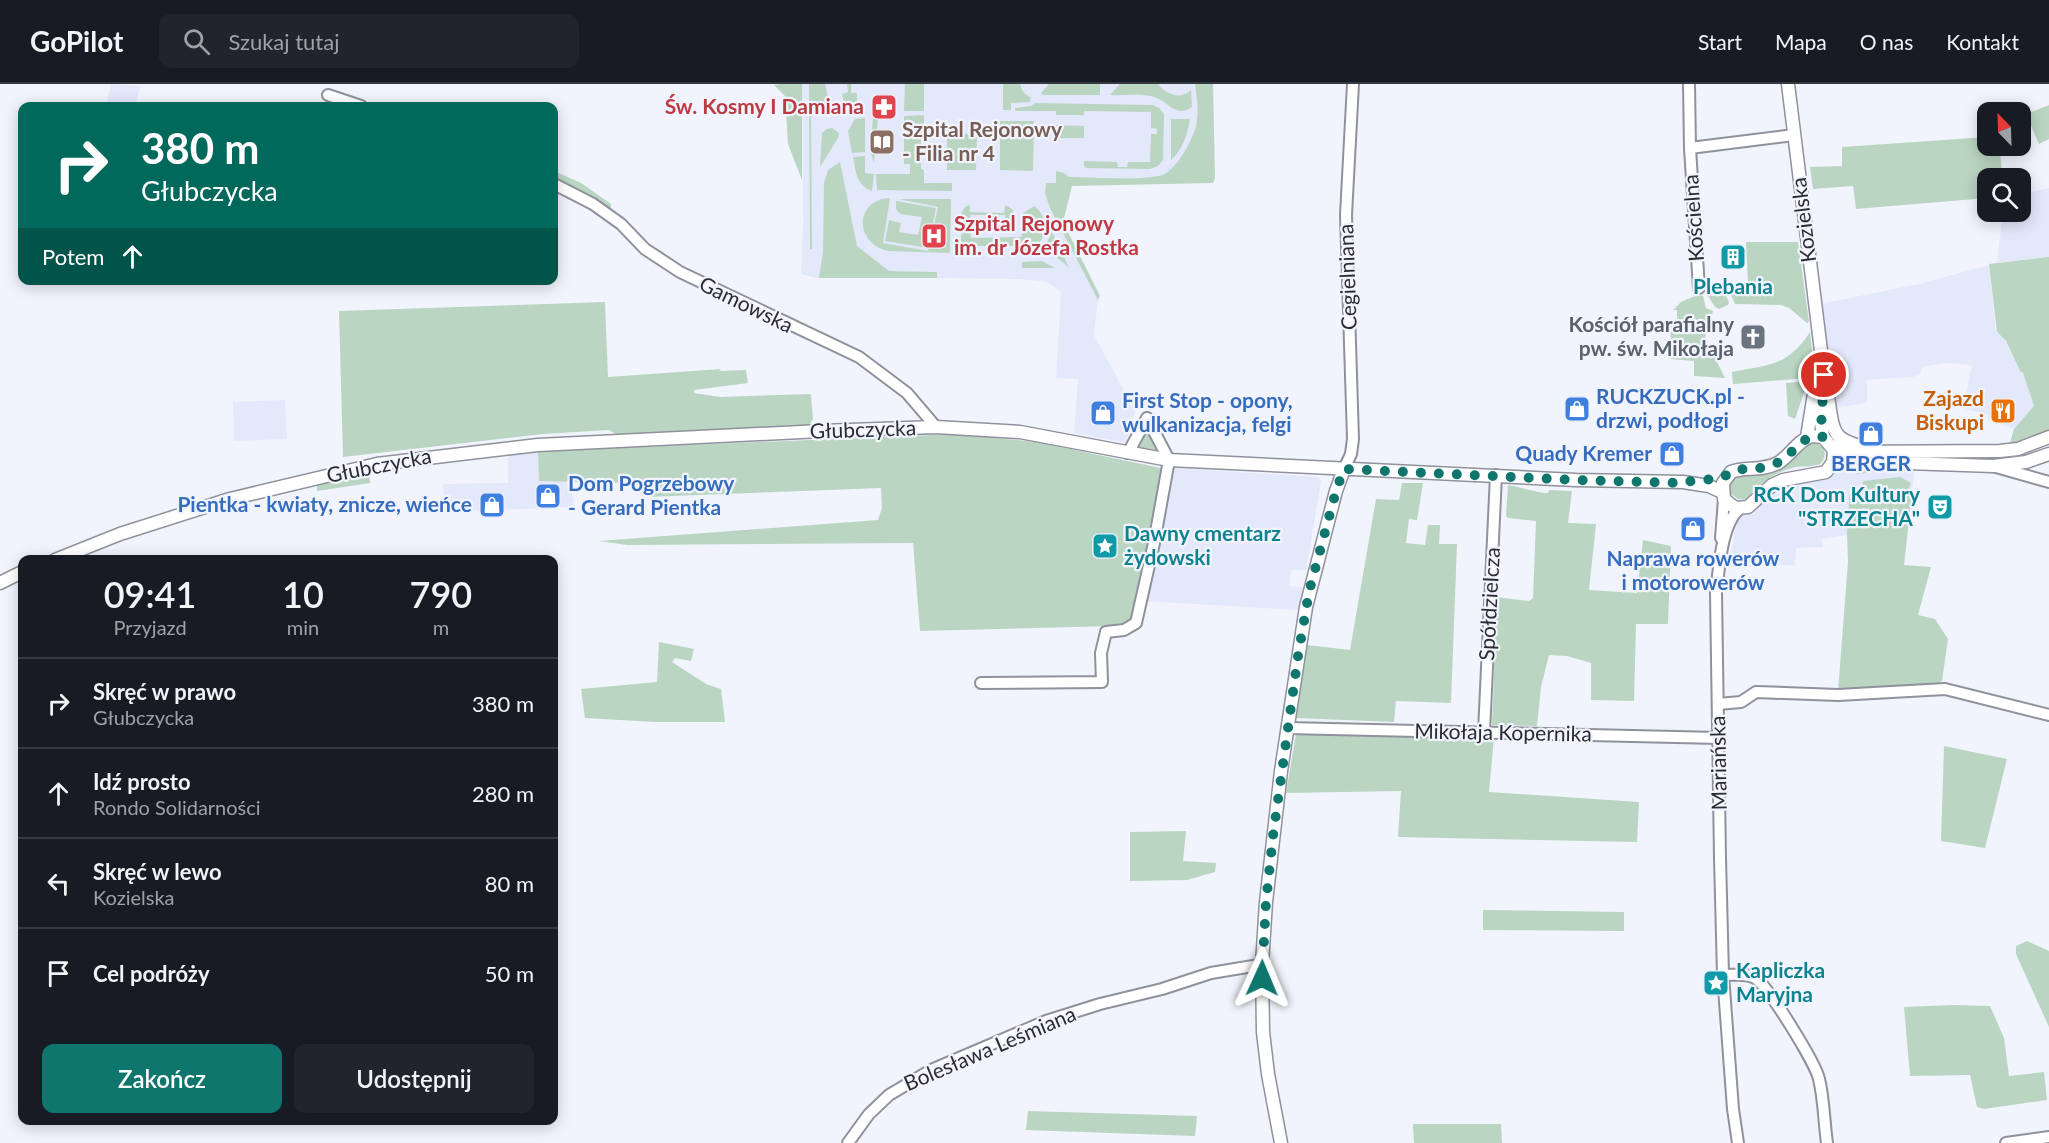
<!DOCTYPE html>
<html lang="pl">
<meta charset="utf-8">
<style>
:root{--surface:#171b24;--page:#20242c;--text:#f1f3f6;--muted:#9ea1a6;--line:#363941;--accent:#0f766e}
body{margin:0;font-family:Lato,sans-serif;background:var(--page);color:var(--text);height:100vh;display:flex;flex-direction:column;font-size:22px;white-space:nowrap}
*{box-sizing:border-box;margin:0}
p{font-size:20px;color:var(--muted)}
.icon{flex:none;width:33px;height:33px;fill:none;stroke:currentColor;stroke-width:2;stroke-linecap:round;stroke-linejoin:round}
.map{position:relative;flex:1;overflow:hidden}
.drawer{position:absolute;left:18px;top:471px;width:540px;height:570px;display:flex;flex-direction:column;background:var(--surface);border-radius:12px;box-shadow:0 3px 15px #0003}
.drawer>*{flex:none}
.banner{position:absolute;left:18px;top:18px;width:540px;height:183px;border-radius:12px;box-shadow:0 3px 15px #0003;background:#00695c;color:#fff;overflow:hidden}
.needle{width:39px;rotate:337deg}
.buttons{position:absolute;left:1977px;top:18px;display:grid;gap:12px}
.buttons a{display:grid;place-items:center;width:54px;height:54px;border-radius:12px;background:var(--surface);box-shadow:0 3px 15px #0003;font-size:30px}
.pin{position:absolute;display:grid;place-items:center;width:51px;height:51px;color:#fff;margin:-26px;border:3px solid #fff;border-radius:50%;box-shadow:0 2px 6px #0007}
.me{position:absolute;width:66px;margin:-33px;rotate:1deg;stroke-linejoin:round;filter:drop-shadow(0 0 4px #0008)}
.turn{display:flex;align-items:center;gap:21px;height:126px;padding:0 24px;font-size:27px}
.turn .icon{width:78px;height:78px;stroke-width:2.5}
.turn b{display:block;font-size:42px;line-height:51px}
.then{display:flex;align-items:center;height:57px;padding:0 24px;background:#0003;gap:12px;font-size:22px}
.eta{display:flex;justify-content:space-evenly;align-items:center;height:102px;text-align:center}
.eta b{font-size:36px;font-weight:600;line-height:42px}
.cta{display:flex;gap:12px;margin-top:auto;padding:12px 24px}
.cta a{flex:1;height:69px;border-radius:12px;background:var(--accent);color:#fff;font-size:24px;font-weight:600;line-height:69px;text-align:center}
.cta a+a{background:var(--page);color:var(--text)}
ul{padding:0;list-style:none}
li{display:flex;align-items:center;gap:18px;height:90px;padding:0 24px;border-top:2px solid var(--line)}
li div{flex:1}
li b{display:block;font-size:22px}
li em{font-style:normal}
header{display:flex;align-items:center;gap:36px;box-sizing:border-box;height:84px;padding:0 30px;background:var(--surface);border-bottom:2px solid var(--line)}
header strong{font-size:28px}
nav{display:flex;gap:33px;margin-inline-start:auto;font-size:21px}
.search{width:420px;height:54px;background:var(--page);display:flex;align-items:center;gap:15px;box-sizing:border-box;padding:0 21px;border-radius:12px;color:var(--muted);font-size:22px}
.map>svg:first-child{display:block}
.built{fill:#e4e8fb}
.green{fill:#bad5c2}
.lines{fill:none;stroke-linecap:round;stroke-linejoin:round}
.minor-casing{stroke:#8f919c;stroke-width:14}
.major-casing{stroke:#8f919c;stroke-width:15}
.minor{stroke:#fff;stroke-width:10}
.major{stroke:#fff;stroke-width:12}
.route{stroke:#0f766e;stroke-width:10;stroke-dasharray:0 18}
.labels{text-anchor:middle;stroke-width:4.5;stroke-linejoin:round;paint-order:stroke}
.health-label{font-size:21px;font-weight:bold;fill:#be3a42;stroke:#f1f4fd;text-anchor:end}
.education-label{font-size:21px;font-weight:bold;fill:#785e54;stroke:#f1f4fd;text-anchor:start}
.street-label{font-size:21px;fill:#2b2c31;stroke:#f1f4fd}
.culture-label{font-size:21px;font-weight:bold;fill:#0d838f;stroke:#f1f4fd;text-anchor:start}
.worship-label{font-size:21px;font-weight:bold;fill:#5b616d;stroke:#f1f4fd;text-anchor:end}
.shop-label{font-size:21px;font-weight:bold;fill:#366cbe;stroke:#f1f4fd;text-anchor:start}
.food-label{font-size:21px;font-weight:bold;fill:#c56008;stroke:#f1f4fd;text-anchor:end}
</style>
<header>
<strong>GoPilot</strong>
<div class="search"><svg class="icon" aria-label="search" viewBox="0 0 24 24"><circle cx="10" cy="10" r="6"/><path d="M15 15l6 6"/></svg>Szukaj tutaj</div>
<nav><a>Start</a><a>Mapa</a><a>O nas</a><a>Kontakt</a></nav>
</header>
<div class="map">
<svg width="2049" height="1059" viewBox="0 0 2049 1059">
<rect width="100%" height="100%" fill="#f1f4fd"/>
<path class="built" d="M111,0L140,2L136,22H106Z
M802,0H1213L1215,94L1213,99L1067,97L1056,134L1098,216L1094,251L1135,327L1126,359L1074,349L1078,295L1056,294L1061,208L1047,198L1020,195L937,194V188L889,187L816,194L801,190L803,141Z
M2049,104V173L1997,179L2003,128H2020L2021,110Z
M1989,181L1996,248L2005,257L2019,286L2023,289L2034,322L2014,345L1988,336V331L1963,324L1972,281L1947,279L1922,283L1921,289L1913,293L1867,296V319L1834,324L1827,287L1820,220L1919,200Z
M285,316L287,355L234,357L233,318Z
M538,367L539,396L566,397L574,416L572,423L445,428L443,400L508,399V369Z
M1856,382L1915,385L1912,408L1850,405L1847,451L1822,455L1823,463L1796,464L1795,481L1729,483L1736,441L1743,428L1774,405L1839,384Z
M1171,384L1318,393L1321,397L1306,486H1291L1289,502L1303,503L1299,526L1144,517Z"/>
<path class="green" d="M780,0H802V96L788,60L785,12L774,1Z
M809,0H825L829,18L836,17L835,21L811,33L812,165H810Z
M847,0H851V9H857V21L849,26L845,23L842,10L848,8Z
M905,0H924V27H904Z
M1003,0H1020L1023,8L1031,14L1030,18L1011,19V26H1003Z
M1049,0H1100V11H1043L1041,9Z
M1120,0H1158C1166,11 1181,16 1191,6L1192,23C1175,35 1169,17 1154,13C1141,9 1123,12 1110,11Z
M1195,0H1213L1215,94L1213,99L1072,102L1063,138L1100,212L1098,216L1050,124L1045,109L1046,99H1056V87L1064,89L1069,93C1092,93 1143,97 1162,91C1176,87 1193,55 1196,42C1199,28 1197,14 1195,0Z
M1035,19L1153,21L1159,24L1164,30L1163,76L1158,82L1150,85L1086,84L1084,82V77L1117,78L1118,83H1127L1128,78H1150L1151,50H1157V45L1151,44V28L1084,27V31H1056V27H1015V24L1031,22Z
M2049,21V55L2039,60L2026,30Z
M924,31V40L921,41V85L924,86V99H952V107L877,106L876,90H910V80H904V32Z
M873,32H878L874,79L871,69Z
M865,34V68L852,69L848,47L855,35Z
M1171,35H1190C1188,49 1182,67 1171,76Z
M1000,37H1034L1033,87L1000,86Z
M1056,41L1084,42V54H1056Z
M832,44L839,49L838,54L820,83L822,49L827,45Z
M947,49L977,50L976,86H947Z
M1987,53L1988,62H2000L2002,94H1988L1987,114L1856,125L1853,102L1813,105L1810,83L1842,82V63Z
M865,72V89L874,90L872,107C856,101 856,88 853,73Z
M840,78L857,162L889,187L937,188V194H819L823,168L824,99L828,86Z
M554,87L581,99L611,120V129L554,98Z
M890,114L883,159L928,167L938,123L899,115H951L950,169L889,167C855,161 853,116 890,114Z
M896,117L936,124L928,164L885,157L889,136L901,139L899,148L918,151L922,133L900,130L896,125Z
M970,121V128L1004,129L1005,122H1008L1013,126L1012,133L1009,137H1005V131H970V137L964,136L961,129L965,123Z
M1034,122C1054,137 1045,165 1021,169V162H970L969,169L961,165V151L966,146H970L971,154L1022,153V130Z
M1052,148L1069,184C1059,174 1052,169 1037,169L1045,162Z
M1746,158H1798L1809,238L1807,239L1789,224L1781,221L1735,220L1730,209V200L1748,199Z
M2049,173V349L2009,362L2014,345L2034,322L2023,289L2020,287L2006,257L1997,248L1989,180Z
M1042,177L1055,184H1022V178Z
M1697,211L1703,212L1706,224L1713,227L1705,254L1725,294L1694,292V277L1670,275L1671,239L1677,238V226H1673L1681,218Z
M1708,212H1726L1729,218L1728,221L1719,225L1715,223Z
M605,218L608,293L721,285L719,287L746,286L748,299L694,306V309L720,313L811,310L813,335L808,343L619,352L609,346L543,350L343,373L339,227Z
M1810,248L1813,274L1808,294L1733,300L1732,288C1770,280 1787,283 1810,248Z
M1808,297L1795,335L1788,332L1786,299Z
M1147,346L1158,366L1156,369L1138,366L1136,363Z
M956,350L1036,358L1161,384L1157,414L1133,537L1125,541L1114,542L920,547L913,459L627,461L599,457L878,436L882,424L881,404L647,413L646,405L633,399L539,397L538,367Z
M1814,359C1826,361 1828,372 1820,380C1812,383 1804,382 1796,383C1775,388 1760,398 1747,415H1738L1731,410C1721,388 1758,392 1772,387C1788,382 1802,361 1814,359Z
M1852,383H1856L1887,386L1858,390L1852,387Z
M369,385L370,399L317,407V398Z
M1900,393L1911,399L1908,407L1898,408L1912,409L1904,481L1931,483L1918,531L1935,535L1948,555L1942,597L1936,601L1838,607L1848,478L1847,448L1850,405L1862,406L1863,397Z
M1402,399H1423L1417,436L1409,435L1406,459L1425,461L1428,441H1440L1439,460H1457L1451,619L1396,617L1394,638L1296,634L1307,561L1350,566L1376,415L1399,416Z
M1508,401L1543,409H1548L1549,406L1572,407L1568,439L1596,440L1589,506L1637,509L1643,456L1671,462L1668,540H1636L1634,617L1591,616V579L1567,572L1549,571L1541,603L1537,642L1492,641L1497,513L1529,517L1533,514L1536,437L1508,434L1506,432Z
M659,558L694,565L691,577L675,574L672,578L706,600L721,605L725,638H655L585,634L581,605L657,598Z
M1296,650L1494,653L1489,708L1639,718L1637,758L1398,753L1401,707L1286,709Z
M1944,662L2007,675L1985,764L1941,757Z
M1186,747L1183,777L1216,779L1215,788L1187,796L1130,797V748Z
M1483,826L1624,828V847L1483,846Z
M2027,857L2049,867V943L2016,870V862Z
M1954,921L1990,922L2004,954L2009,992L2044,988L2047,1016L1984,1025L1977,1023L1970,991L1910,992L1904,923Z
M1028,1027L1197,1032L1195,1052L1026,1046Z
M1413,1040H1501L1502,1059H1414Z"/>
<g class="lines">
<g class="minor-casing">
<path id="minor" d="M1689,0L1690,64
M328,11L361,22
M554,100L593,120L621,140L645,165L680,188L859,273L907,309L936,343
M1699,204L1690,64L1794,51
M1128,369L1147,334
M1996,383L2049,398
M1344,385L1351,370L1353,355L1346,131L1353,0
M1721,454L1724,415
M981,599L1102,598L1101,569L1106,548L1124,546L1136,539L1154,459L1169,376L1147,334
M1718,620L1741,618L1756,608L1838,611L1945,605L2049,631
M1287,644L1719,654
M1484,648L1496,391
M1723,891C1733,891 1747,889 1755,894C1767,900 1816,980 1819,995C1824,1015 1824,1038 1827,1059
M848,1059L869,1030L889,1011L931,986L1046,937L1100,920L1162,905L1211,889L1259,881
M1738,1059L1733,1025L1723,891L1720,774L1716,509C1719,486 1721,441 1739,425
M2006,1059L2049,1053"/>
</g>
<g class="major-casing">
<path id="major" d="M1788,0L1824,291L1821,338L1823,353
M1828,313C1834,348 1830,355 1867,364
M1811,352L1823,353L1834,366L1833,378L1826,388L1783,396L1772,401L1748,423L1735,424L1724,415L1723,399L1731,388C1745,382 1760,388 1778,379C1790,372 1797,357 1811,352Z
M1807,353L1817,291
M1832,362L1849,368L2000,367L2018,365L2049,353
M1831,383L1849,377L1993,382L2026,378L2049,370
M55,476L120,450L230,415L377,380L538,361L821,347L936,343L1020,348L1169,376L1576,396L1683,398L1709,402L1722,408
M0,499L22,488
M1281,1059L1268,990L1263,948L1262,880L1266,818L1281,687L1306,523L1336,407L1344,385"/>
</g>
<use href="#minor" class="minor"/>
<use href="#major" class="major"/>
</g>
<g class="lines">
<path class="route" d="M1262,894L1266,818L1273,752L1298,572L1309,508L1336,407L1344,385L1576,396L1683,399C1696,395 1712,397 1724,392C1729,391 1731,386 1736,386C1751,384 1763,386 1777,379C1794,371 1802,348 1823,353L1821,344L1824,291"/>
</g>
<defs>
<g id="pharmacy-square" transform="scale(1.35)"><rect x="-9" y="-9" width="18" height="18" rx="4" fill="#e0444e" stroke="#f1f4fd"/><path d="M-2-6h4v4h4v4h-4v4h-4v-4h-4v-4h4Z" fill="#fff"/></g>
<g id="library-square" transform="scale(1.35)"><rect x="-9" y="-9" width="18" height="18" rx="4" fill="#8d6e63" stroke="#f1f4fd"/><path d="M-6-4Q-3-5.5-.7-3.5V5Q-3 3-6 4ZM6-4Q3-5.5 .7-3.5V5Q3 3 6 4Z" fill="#fff"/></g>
<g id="hospital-square" transform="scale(1.35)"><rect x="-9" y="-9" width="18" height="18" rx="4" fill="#e0444e" stroke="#f1f4fd"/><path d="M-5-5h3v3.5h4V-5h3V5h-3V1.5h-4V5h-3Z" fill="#fff"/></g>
<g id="building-square" transform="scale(1.35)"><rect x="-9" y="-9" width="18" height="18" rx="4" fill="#0f9aa8" stroke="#f1f4fd"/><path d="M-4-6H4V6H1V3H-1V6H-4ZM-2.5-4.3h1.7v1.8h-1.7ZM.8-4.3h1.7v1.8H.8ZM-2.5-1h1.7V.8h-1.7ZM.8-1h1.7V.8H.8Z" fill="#fff"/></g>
<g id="church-square" transform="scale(1.35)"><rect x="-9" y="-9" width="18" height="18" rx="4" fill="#6b7280" stroke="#f1f4fd"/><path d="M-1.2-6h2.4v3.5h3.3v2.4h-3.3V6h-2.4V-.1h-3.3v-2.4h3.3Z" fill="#fff"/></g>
<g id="shop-square" transform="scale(1.35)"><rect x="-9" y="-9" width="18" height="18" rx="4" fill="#3f7fe0" stroke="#f1f4fd"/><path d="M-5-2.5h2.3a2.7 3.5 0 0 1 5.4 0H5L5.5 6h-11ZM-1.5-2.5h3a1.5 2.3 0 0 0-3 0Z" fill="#fff"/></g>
<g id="restaurant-square" transform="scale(1.35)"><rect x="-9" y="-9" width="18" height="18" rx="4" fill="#e8710a" stroke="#f1f4fd"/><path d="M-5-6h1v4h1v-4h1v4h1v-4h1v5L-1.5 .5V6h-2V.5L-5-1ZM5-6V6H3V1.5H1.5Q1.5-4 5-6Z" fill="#fff"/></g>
<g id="theatre-square" transform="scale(1.35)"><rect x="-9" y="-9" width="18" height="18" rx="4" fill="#0f9aa8" stroke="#f1f4fd"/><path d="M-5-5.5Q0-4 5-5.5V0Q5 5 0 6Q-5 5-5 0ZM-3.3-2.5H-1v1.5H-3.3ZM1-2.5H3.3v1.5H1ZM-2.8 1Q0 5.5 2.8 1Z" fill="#fff"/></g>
<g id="sight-square" transform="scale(1.35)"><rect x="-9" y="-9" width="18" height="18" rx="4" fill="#0f9aa8" stroke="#f1f4fd"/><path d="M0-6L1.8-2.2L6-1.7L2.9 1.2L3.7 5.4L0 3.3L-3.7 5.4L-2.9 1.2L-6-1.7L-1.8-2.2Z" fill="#fff"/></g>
</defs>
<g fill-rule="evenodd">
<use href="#pharmacy-square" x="884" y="23"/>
<use href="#library-square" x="882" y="58"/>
<use href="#hospital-square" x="934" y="152"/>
<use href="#building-square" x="1733" y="173"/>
<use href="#church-square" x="1753" y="253"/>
<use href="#shop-square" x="1577" y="325"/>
<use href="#restaurant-square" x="2003" y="327"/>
<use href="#shop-square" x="1103" y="329"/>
<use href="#shop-square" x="1871" y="350"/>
<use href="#shop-square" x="1672" y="370"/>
<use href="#shop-square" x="548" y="412"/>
<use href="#shop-square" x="492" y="421"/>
<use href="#theatre-square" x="1940" y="423"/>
<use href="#shop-square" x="1693" y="445"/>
<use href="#sight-square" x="1105" y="462"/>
<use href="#sight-square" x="1716" y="899"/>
</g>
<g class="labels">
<g class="health-label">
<text x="864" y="30">Św. Kosmy I Damiana</text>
<text x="954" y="147" text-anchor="start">Szpital Rejonowy<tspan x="954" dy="24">im. dr Józefa Rostka</tspan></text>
</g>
<g class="education-label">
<text x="902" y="53">Szpital Rejonowy<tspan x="902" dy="24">- Filia nr 4</tspan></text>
</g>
<g class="street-label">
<text transform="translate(1694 134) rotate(-94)" y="7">Kościelna</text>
<text transform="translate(1804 136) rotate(-97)" y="7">Kozielska</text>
<text transform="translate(1348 193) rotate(-92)" y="7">Cegielniana</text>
<text transform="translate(746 221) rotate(26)" y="7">Gamowska</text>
<text transform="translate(863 346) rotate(-2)" y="7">Głubczycka</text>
<text transform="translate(379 382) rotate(-11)" y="7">Głubczycka</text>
<text transform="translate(1490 520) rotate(-87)" y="7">Spółdzielcza</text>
<text transform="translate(1503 649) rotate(1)" y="7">Mikołaja Kopernika</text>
<text transform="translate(1719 679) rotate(-91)" y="7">Mariańska</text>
<text transform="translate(990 965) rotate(-23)" y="7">Bolesława Leśmiana</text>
</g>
<g class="culture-label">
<text x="1733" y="210" text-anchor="middle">Plebania</text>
<text x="1920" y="418" text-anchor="end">RCK Dom Kultury<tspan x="1920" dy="24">"STRZECHA"</tspan></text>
<text x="1124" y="457">Dawny cmentarz<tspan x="1124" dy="24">żydowski</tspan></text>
<text x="1736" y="894">Kapliczka<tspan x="1736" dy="24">Maryjna</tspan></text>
</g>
<g class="worship-label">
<text x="1734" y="248">Kościół parafialny<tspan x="1734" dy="24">pw. św. Mikołaja</tspan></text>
</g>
<g class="shop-label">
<text x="1596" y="320">RUCKZUCK.pl -<tspan x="1596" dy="24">drzwi, podłogi</tspan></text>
<text x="1122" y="324">First Stop - opony,<tspan x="1122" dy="24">wulkanizacja, felgi</tspan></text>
<text x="1652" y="377" text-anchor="end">Quady Kremer</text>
<text x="1871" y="387" text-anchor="middle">BERGER</text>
<text x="568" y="407">Dom Pogrzebowy<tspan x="568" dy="24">- Gerard Pientka</tspan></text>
<text x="472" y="428" text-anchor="end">Pientka - kwiaty, znicze, wieńce</text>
<text x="1693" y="482" text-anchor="middle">Naprawa rowerów<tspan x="1693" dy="24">i motorowerów</tspan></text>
</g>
<g class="food-label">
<text x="1984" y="322">Zajazd<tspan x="1984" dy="24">Biskupi</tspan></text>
</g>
</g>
</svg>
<div class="buttons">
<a><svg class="needle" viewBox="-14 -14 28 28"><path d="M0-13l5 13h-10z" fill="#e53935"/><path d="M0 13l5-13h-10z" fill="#9ea1a6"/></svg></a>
<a><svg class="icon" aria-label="search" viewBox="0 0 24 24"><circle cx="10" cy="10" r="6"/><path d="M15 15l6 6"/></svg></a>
</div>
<div class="pin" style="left:1824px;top:291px;background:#d93025"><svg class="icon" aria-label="arrive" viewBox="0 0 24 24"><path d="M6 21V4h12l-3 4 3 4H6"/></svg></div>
<svg class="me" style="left:1262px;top:894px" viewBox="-20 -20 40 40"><path d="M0-17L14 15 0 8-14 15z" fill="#0f766e" stroke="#fff" stroke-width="4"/></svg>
<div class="banner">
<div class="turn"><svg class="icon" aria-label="right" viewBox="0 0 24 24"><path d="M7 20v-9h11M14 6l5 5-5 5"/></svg><div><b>380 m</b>Głubczycka</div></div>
<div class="then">Potem<svg class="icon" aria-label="ahead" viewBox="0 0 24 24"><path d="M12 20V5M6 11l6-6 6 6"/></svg></div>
</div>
<section class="drawer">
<div class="eta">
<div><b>09:41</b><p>Przyjazd</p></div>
<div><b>10</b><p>min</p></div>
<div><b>790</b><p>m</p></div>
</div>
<ul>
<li><svg class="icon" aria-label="right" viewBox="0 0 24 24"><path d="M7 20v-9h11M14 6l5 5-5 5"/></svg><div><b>Skręć w prawo</b><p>Głubczycka</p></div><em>380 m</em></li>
<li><svg class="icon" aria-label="ahead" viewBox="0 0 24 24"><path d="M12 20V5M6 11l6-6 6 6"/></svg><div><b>Idź prosto</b><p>Rondo Solidarności</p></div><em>280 m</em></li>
<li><svg class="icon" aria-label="left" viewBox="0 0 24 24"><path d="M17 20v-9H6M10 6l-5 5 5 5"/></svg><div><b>Skręć w lewo</b><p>Kozielska</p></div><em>80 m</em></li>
<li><svg class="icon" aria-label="arrive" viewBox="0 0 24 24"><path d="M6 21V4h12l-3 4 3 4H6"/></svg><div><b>Cel podróży</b></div><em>50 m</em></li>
</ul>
<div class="cta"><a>Zakończ</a><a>Udostępnij</a></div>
</section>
</div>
